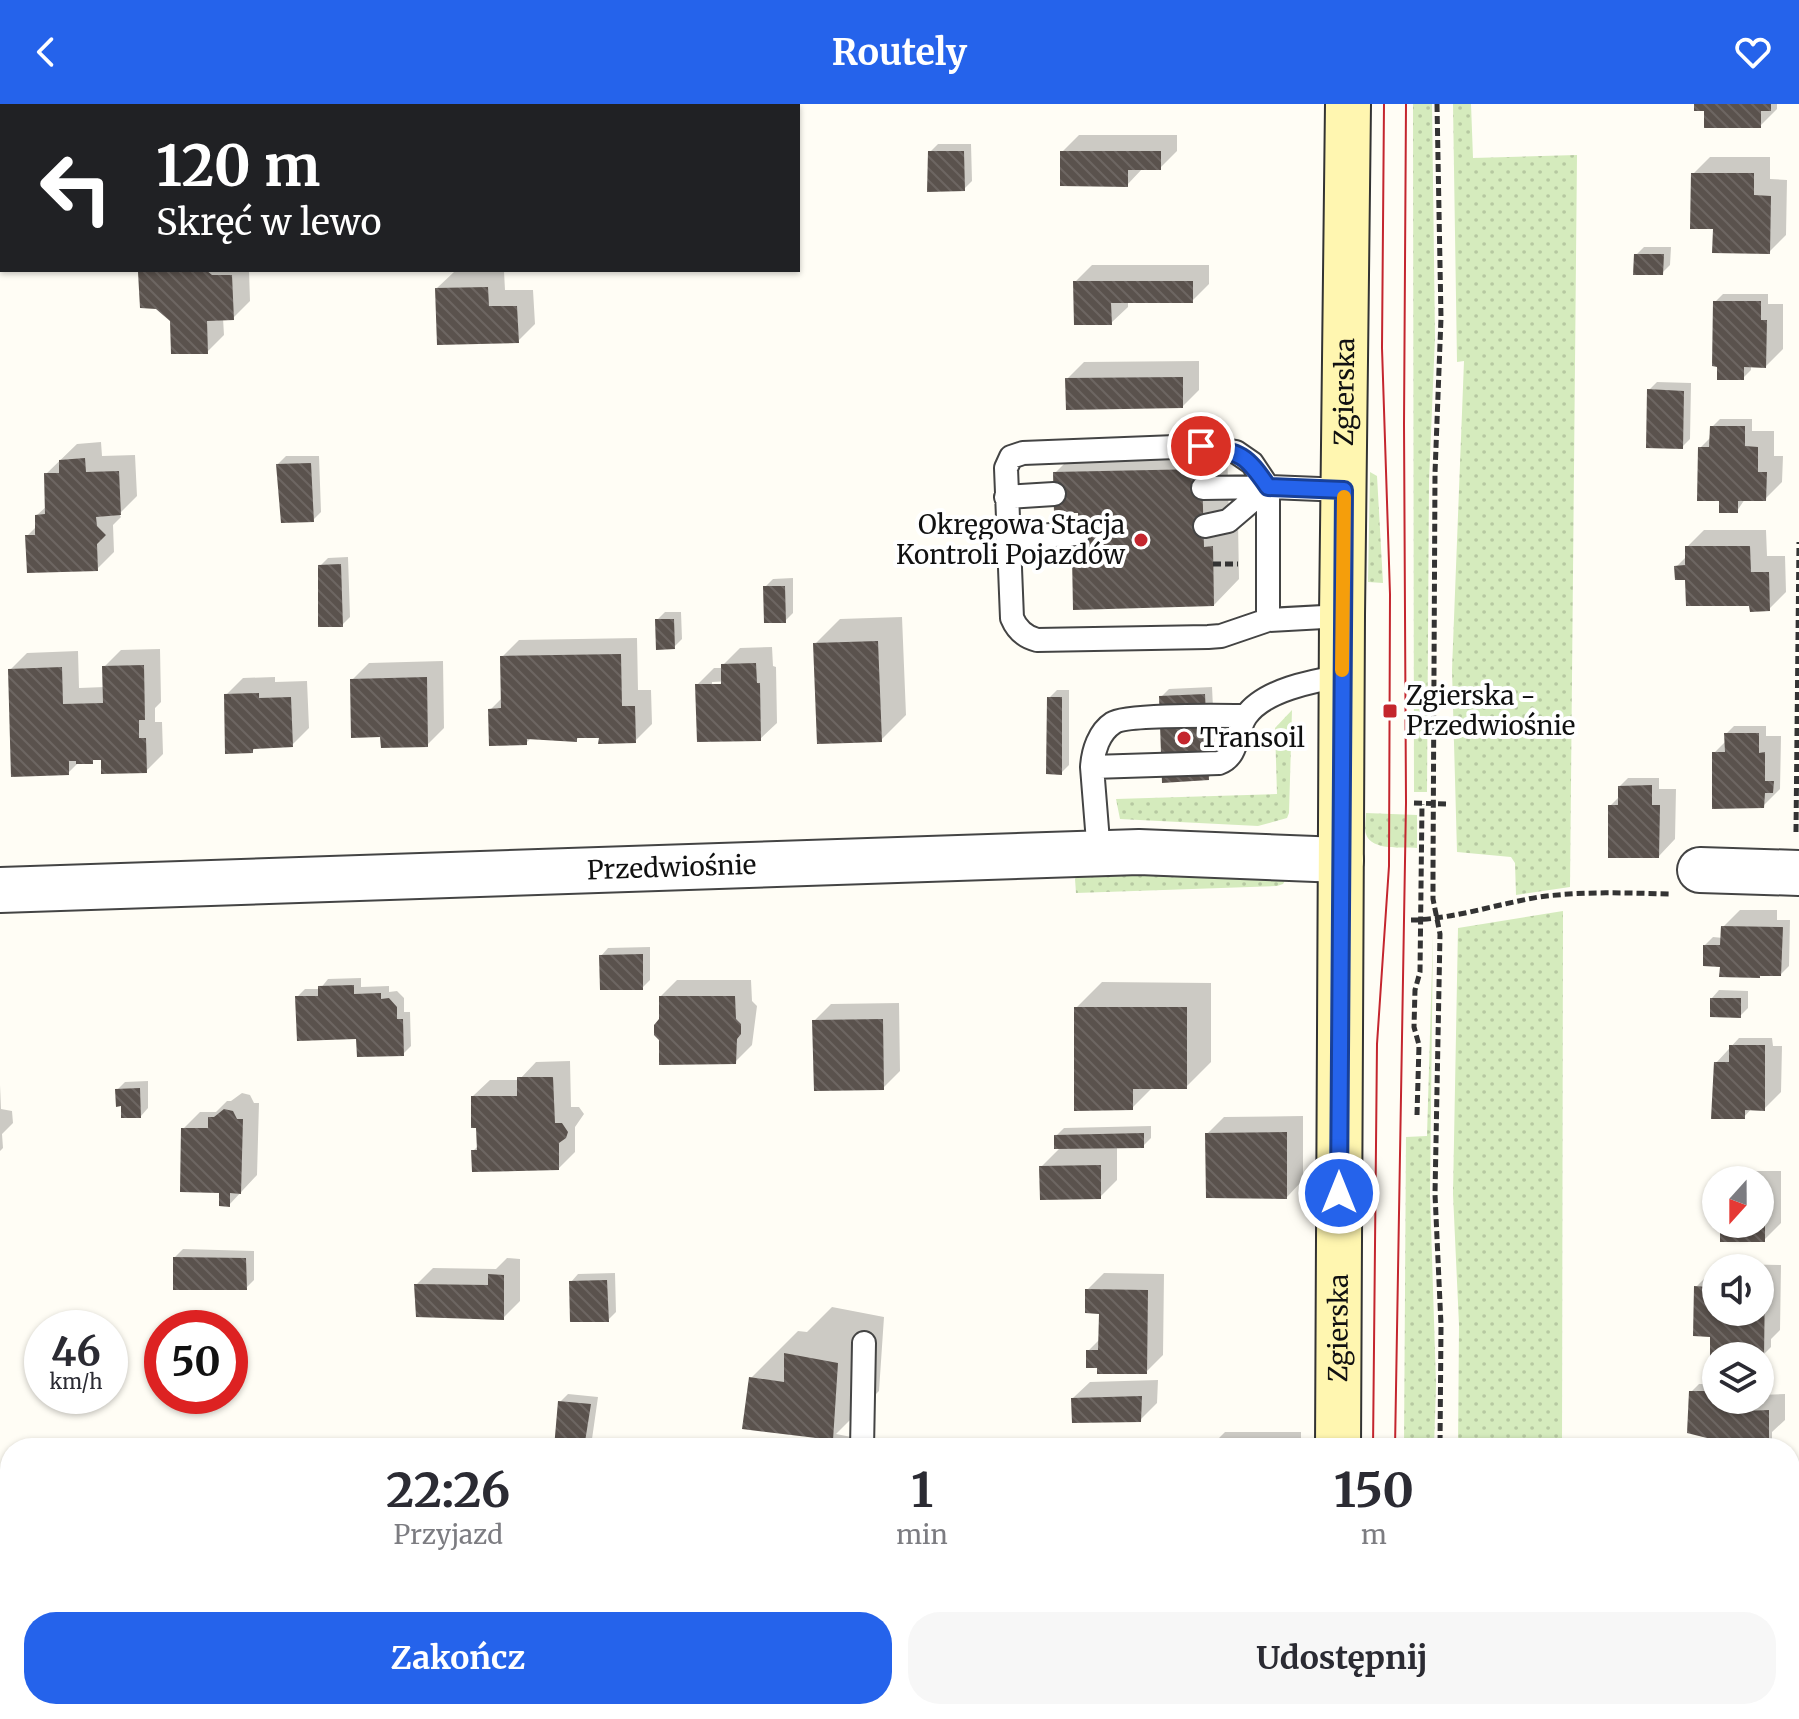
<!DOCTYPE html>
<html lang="pl">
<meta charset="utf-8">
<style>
:root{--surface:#fff;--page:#f7f7f7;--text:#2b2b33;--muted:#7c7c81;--accent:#2563eb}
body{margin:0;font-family:Merriweather,serif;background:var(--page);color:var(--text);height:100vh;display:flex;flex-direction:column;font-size:30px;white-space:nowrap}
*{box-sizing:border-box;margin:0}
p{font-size:26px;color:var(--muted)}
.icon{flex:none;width:44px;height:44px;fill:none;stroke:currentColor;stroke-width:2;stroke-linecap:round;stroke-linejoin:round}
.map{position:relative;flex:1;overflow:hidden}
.panel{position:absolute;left:0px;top:1334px;width:1800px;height:282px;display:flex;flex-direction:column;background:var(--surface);border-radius:32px 32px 0 0;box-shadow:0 2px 6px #0004}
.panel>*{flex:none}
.top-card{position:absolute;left:0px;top:0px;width:800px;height:168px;box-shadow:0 2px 6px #0004;background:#202124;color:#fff;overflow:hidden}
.needle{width:52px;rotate:201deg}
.tools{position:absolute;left:1702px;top:1062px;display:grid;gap:16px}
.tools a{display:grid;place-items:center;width:72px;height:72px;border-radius:50%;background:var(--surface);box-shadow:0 2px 6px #0004;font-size:40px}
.speed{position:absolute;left:24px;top:1206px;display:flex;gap:16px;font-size:40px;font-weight:700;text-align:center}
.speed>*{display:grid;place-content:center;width:104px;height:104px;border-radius:50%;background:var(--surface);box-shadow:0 2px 6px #0004;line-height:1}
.speed small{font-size:20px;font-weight:400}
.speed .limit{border:12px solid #d22;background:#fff;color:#111}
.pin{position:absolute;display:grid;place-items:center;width:68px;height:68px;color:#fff;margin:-34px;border:4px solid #fff;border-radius:50%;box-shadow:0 2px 8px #0007}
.me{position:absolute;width:88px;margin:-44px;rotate:0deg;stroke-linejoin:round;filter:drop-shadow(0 0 6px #0008)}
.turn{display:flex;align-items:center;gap:28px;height:168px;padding:0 24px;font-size:36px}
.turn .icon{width:104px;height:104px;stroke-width:2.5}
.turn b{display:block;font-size:56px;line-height:68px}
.eta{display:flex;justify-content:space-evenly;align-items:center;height:136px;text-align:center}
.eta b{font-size:48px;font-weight:700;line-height:56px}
.action{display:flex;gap:16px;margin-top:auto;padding:16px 24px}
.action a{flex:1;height:92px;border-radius:32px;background:var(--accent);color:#fff;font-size:32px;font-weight:700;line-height:92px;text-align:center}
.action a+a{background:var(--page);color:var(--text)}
header{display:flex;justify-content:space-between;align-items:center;height:104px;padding:0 24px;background:var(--accent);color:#fff;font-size:36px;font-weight:700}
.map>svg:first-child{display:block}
.grass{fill:url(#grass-dots)}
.shadow{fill:#0003;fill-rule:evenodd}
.building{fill:url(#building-back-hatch)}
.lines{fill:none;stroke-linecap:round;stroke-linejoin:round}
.lane-casing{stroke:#444;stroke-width:26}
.street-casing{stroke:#444;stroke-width:48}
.secondary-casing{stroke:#333;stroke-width:48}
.path{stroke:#333;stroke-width:5;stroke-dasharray:8 4;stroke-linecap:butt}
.lane{stroke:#fff;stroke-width:22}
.street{stroke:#fff;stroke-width:44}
.secondary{stroke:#fff6b0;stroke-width:44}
.tram{stroke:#c4262e;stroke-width:2}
.route-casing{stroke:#184099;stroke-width:20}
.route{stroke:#2563eb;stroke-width:14}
.slow{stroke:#f59e0b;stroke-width:14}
.poi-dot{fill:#c4262e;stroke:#fff;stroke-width:3}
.labels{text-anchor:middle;stroke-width:8;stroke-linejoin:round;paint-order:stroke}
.street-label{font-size:26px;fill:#111;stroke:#fff}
.poi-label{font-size:26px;fill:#111;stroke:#fff;text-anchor:start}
</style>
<header><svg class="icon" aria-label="back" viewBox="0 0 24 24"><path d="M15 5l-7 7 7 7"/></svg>Routely<svg class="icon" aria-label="heart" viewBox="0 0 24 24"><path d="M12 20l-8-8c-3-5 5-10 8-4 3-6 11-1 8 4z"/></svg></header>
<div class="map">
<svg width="1799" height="1615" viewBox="0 0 1799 1615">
<defs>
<pattern id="grass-dots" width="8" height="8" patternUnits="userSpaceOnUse" patternTransform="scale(2)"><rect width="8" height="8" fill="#d5ebbd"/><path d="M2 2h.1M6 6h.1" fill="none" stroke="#b6c8a1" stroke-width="1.8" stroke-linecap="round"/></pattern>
<pattern id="building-back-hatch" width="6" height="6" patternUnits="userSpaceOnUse" patternTransform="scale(2)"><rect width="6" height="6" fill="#5a524d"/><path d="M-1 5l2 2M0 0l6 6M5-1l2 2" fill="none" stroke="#6d6662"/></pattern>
</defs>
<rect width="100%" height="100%" fill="#fffdf5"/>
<path class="grass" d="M1413,0H1432L1435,233L1429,377L1427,688H1414Z
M1453,0H1471L1473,54L1577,51L1570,783L1516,791L1515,759L1511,753L1457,748L1452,566L1464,257L1457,258Z
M1370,368L1377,372L1383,479L1368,478Z
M1292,606L1289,709L1287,714L1258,722L1120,715L1116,695L1277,690L1275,624Z
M1366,709L1417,711V744C1403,743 1371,747 1366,730C1364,725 1366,715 1366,709Z
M1080,766L1287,773L1283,780L1277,782L1076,789L1075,775Z
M1563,807L1562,1344H1458L1459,1221L1453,1090L1458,824Z
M1433,829L1430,1090L1436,1280L1434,1344H1404L1406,1033L1427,1032Z
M1402,1606H1460L1461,1615H1402Z
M1484,1606H1561V1615H1485Z"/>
<path class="shadow" d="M295,0H345L342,2Z
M406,0H487V2H406Z
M553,0H631V2H553Z
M1696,0H1777V5L1760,22Z
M1079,31H1177V47L1160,64H1143L1127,81L1062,48Z
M938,40H971L972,77L964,85L930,48Z
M1710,53H1770V75L1787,76L1786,131L1769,148L1715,123L1693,70Z
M1644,143H1671L1670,161L1662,169L1636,151Z
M1092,161H1209V180L1192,197H1128V203L1111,219L1075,178Z
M144,166H249L250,197L233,214H223L224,231L207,248L172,216L140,169Z
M504,167L505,186H533L535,220L518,237L437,184L454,168Z
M1723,190H1768V200H1783V245L1766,262L1751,261V266L1743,274L1715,198Z
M1199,257V286L1183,302L1067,275L1084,258Z
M1657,278L1691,279L1690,335L1682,343L1649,286Z
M1720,315H1752V327H1774V352H1783L1782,378L1765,395H1745L1737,407L1721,398L1700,344L1711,333L1712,323Z
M101,338L102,352L135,351L137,392L119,410L121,413L113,421L114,448L97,465L27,432L37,422V411L47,402L46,370L77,340Z
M1227,341L1229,418H1238L1239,475L1214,501L1074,453L1081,446L1080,407L1055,369L1080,344Z
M286,352H319L321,408L313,416L278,360Z
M1704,426H1766L1767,452H1785L1786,488L1769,505L1751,500L1676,463L1687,452V443Z
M348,453L350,513L342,521L320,462L328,454Z
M793,474V509L785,517L765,483L773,475Z
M665,508H681L682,535L674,543L657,516Z
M902,513L906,611L881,636L815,540L840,515Z
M637,534L638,586H651L652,620L635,637L601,632H580L576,636L532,633L526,639L490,606L503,593L502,553L519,536Z
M772,543L773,562L776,563L777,619L760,635L697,581L714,564H723V561L740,544ZM731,577V581L712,582V578Z
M160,545L161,598L155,604V618H162L163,650L146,667L103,654L79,658L68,669L10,566L27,549L78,547L79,584L105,583L104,563L121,546Z
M443,557L444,624L427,641L382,631L352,576L369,559Z
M275,573V578L307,577L309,624L292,641L257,643L252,647L226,591L243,574Z
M1212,583L1216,666L1208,674L1161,593L1169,585Z
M1057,586H1069V661L1061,669L1049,594Z
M1734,622H1766V632H1781L1780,685L1763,702L1714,649L1726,637V630Z
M1628,674H1659V685H1676L1675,735L1659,752L1610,702L1620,692V682Z
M1740,806H1777V816H1790L1789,862L1781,870L1722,858L1705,841L1713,833L1723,834V823Z
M650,843V876L642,884L601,852L608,844Z
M361,874V883L389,882V888L397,887L404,894V908H410L411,942L403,950L358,933L297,893L305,885H320L328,875Z
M677,876H751L752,897L757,902L752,941L735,958L661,916V892Z
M1102,878L1211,879V958L1186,983H1153L1132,1004L1076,904Z
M1719,886L1748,887V904L1740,912L1712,894Z
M899,899L900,967L883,984L814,917L831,900Z
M1739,934H1772L1773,942H1782L1781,988L1764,1005L1752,1004L1744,1013L1716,959Z
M570,957L571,1003H579L584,1010L575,1023V1048L558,1065L473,1047L479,1041L473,992L490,976H519L536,958Z
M148,977V1004L141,1012L123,1000L117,986L125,978Z
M0,981L1,1005L12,1007L13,1019L2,1030L3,1044L0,1047Z
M242,989L250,991L254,999H259L257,1071L229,1101L183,1025L200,1008H216L227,997H231Z
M1303,1012V1076L1287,1093L1207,1030L1224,1013Z
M1151,1022V1034L1143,1042L1117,1043V1076L1100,1093L1041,1063L1061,1043L1056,1032L1064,1024Z
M1738,1067H1781V1119L1764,1136L1722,1120H1760V1076H1729Z
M183,1145L254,1147V1176L246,1184L175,1153Z
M507,1154L520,1155V1197L503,1214L416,1181L433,1164L496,1165Z
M1728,1160L1781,1161L1780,1226L1771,1235V1243L1763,1251L1712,1231L1696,1183L1713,1166L1716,1167V1208H1760V1164H1724Z
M615,1169L616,1208L608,1216L571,1178L578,1170Z
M1104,1169L1164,1170L1163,1251L1146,1268L1088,1247L1100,1235L1101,1208L1087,1186Z
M832,1203L884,1213L879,1287L836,1330L872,1337V1344H803L816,1332L751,1274L798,1227L807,1228Z
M1158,1276L1157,1299L1140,1316L1073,1294L1090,1278Z
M1699,1280H1716V1296H1760V1291L1785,1290V1316L1772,1328V1344H1767V1340H1763V1344H1712V1329L1691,1288Z
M568,1290L598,1293L591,1342L600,1344H556L560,1298Z
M1225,1328H1301V1344H1209Z
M0,1395L8,1396L0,1470Z"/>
<path class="building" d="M1694,0H1771V7H1761V24H1704V7H1694Z
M928,47H964L965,87L927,88Z
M1060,47H1161V66H1128V83L1060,82Z
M1691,69H1754V91L1771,92L1770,150L1712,149L1713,125H1690Z
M1634,150H1664L1663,171H1633Z
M155,166H206L212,171H232L234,216L207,217L208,250H171L170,217L156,205L140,204L138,168H153Z
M1073,177H1193V199H1111L1112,221H1074Z
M488,183L489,202H517L519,239L437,241L435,184Z
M1713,197H1761V216H1767L1766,264L1744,263V276H1717V263L1712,262Z
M1183,273V304L1066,306L1065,274Z
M1647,285L1684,287L1683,345L1646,344Z
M1710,322H1745V342L1758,343V368H1767L1766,397H1738V409H1719V397H1697L1698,343H1709Z
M85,354L86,368L119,367L121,411L96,413L97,422L106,431L97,440L98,467L27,469L25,431H35V411L45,410L44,369H59V356Z
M311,359L314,418L281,419L276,360Z
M1202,365L1204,443L1213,442L1214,502L1073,506L1072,452H1079L1078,409H1054L1053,368Z
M1685,442H1750L1751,468H1769L1770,507L1750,508L1749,502H1686L1685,476H1675L1674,462L1685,461Z
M341,460L343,523H318V461Z
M763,482H785L786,519H764Z
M655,515H674L675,545L656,546Z
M878,537L882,638L817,640L813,539Z
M621,550L622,602H635L636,639L598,640L599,634H577V638L527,635V641L489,642L488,605L501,604L500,552Z
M756,559L757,579H760L761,637L697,638L695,580H721V560Z
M144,561L145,616H139V634H146L147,669L101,670V656H93V660H76V657H69V671L11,673L8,565L62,563L63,600L103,599L102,562Z
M427,573L428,643L381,644L380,633L351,634L350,575Z
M259,589V594L291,593L293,643L253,645V649L225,650L224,590Z
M1205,590L1209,676L1162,679L1159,592Z
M1047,593H1062V671L1046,670Z
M1724,629H1759V649L1765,648V677H1774L1773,689H1765L1764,704L1712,705V648H1725Z
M1652,681V701H1660L1659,754H1608V701H1618V682Z
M1721,822L1783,823L1781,872H1760V874L1719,873L1720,863L1703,862V841H1720Z
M643,850V886H600L599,851Z
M354,881V890L381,889V895L389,894L397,903V915H403L404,952L357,953L356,935L297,937L295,892H318V882Z
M659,892H735L736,915L741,920V930L737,935L736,960L659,961V936L654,931V921L659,915Z
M1710,894H1741V914L1710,913Z
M1074,903H1187V985H1133V1006L1074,1007Z
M883,915L884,986L814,987L812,916Z
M1729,941H1765V1007L1745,1006V1015H1711L1714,958H1729Z
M517,973H553L555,1019H562L568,1028L566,1034L559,1039V1066L472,1068L471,1046H477L476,1024H471V992H517Z
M140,984L141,1014H121V1002L116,1003L115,985Z
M224,1005L233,1007L237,1015H243L241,1090L230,1089V1103L219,1102V1089L180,1088L181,1024H208V1013H214Z
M1287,1028V1095L1206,1094L1205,1029Z
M1144,1029V1044L1054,1045V1031Z
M1101,1061V1095L1040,1096L1039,1062Z
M1760,1083H1765V1138H1720V1120H1760Z
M173,1153L246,1154L247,1186H173Z
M488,1170L504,1171V1216L416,1213L414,1180L488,1181Z
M607,1176L609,1218H570L569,1177Z
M1709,1176H1716V1208H1760V1177H1765L1764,1253H1710V1233L1693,1232L1694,1182L1709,1183Z
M1085,1185L1148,1186L1147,1270H1097V1264H1086V1246H1098L1099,1210L1085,1209Z
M784,1249L838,1259L833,1336L742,1325L749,1273L784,1278Z
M1689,1287H1716V1296H1743V1307L1769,1306V1335H1765V1344H1711V1335L1687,1329Z
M1142,1292L1141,1318L1072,1319L1071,1294Z
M558,1297L591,1300L584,1344H554Z
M1044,1606H1076V1610L1044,1611Z"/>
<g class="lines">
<g class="lane-casing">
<path id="lane" d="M1203,384L1268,383
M1006,393L1054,390
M1205,422L1228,417L1268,383
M1007,433L1078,430
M1342,512L1268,516V383L1344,386
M1268,516L1221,532L1208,533L1037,536C1025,533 1017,526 1012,514L1006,364L1011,353L1023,349L1201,342L1236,348L1252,359L1268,383
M1092,663C1093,647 1099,628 1113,619C1126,610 1224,612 1246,612
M1099,750L1092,663L1219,659C1239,652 1235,628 1246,612C1264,586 1313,577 1342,572
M862,1344L864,1239
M1107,1606L1112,1615
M857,1615V1606"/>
</g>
<g class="street-casing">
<g id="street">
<path d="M1700,766L1799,769"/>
<path id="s1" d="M0,786L1139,748L1341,756"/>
<path d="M35,1606L132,1615"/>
</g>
</g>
<g class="secondary-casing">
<g id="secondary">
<path id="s2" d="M1338,1344L1342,512L1348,0"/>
<path d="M1336,1615V1606"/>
</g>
</g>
<path class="path" d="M1437,0L1441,214L1435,369L1433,769V795L1440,830L1435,1090L1441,1221L1440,1344
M1213,460H1238
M1414,699L1446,700
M1796,728L1799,438
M1411,816C1454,815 1497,800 1539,793C1583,787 1626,789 1670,790
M1417,1011L1419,941L1414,923L1415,886L1420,868L1422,700
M1466,1606L1467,1615
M1796,1615L1799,1536"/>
<use href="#lane" class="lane"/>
<use href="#street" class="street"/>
<use href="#secondary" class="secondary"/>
<path class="tram" d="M1373,1344L1377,940L1389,762L1390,490L1382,244L1384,0
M1395,1344L1406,699L1404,320L1406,0
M1371,1615V1606
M1393,1615V1606"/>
</g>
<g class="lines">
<g class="route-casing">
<path id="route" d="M1201,342C1241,349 1245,349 1268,383L1344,386L1339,1089"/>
</g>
<use href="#route" class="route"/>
<path class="slow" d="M1342,566L1344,393"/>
</g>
<g class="poi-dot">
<circle cx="1141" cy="436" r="8"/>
<rect x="1382" y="599" width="16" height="16" rx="4"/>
<circle cx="1184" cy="634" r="8"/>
</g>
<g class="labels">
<g class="street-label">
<text dy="9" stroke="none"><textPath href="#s2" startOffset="1056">Zgierska</textPath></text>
<text dy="9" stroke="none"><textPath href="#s1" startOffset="672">Przedwiośnie</textPath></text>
<text dy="9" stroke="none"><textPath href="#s2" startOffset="120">Zgierska</textPath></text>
</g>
<g class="poi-label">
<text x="1125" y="430" text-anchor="end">Okręgowa Stacja<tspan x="1125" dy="30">Kontroli Pojazdów</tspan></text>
<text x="1406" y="601">Zgierska -<tspan x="1406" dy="30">Przedwiośnie</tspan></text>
<text x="1200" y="643">Transoil</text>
</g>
</g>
</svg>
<div class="tools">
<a><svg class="needle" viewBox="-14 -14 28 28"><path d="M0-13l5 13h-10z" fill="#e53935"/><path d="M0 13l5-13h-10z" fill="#7c7c81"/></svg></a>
<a><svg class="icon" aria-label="sound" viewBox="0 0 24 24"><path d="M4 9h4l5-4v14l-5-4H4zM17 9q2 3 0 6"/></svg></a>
<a><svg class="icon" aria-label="layers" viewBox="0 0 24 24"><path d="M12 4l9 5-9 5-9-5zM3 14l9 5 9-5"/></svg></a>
</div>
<div class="speed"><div>46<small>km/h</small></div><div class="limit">50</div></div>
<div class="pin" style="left:1201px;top:342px;background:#d93025"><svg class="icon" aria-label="arrive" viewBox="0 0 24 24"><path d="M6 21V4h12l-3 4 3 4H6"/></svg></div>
<svg class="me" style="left:1339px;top:1089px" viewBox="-20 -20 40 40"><circle r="17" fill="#2563eb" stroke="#fff" stroke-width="3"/><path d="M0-11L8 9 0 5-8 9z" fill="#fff"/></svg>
<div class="top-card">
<div class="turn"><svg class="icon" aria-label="left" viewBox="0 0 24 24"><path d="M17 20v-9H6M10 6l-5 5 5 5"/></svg><div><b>120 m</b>Skręć w lewo</div></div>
</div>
<section class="panel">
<div class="eta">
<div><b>22:26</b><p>Przyjazd</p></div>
<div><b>1</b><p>min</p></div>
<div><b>150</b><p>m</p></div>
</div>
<div class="action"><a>Zakończ</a><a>Udostępnij</a></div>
</section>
</div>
